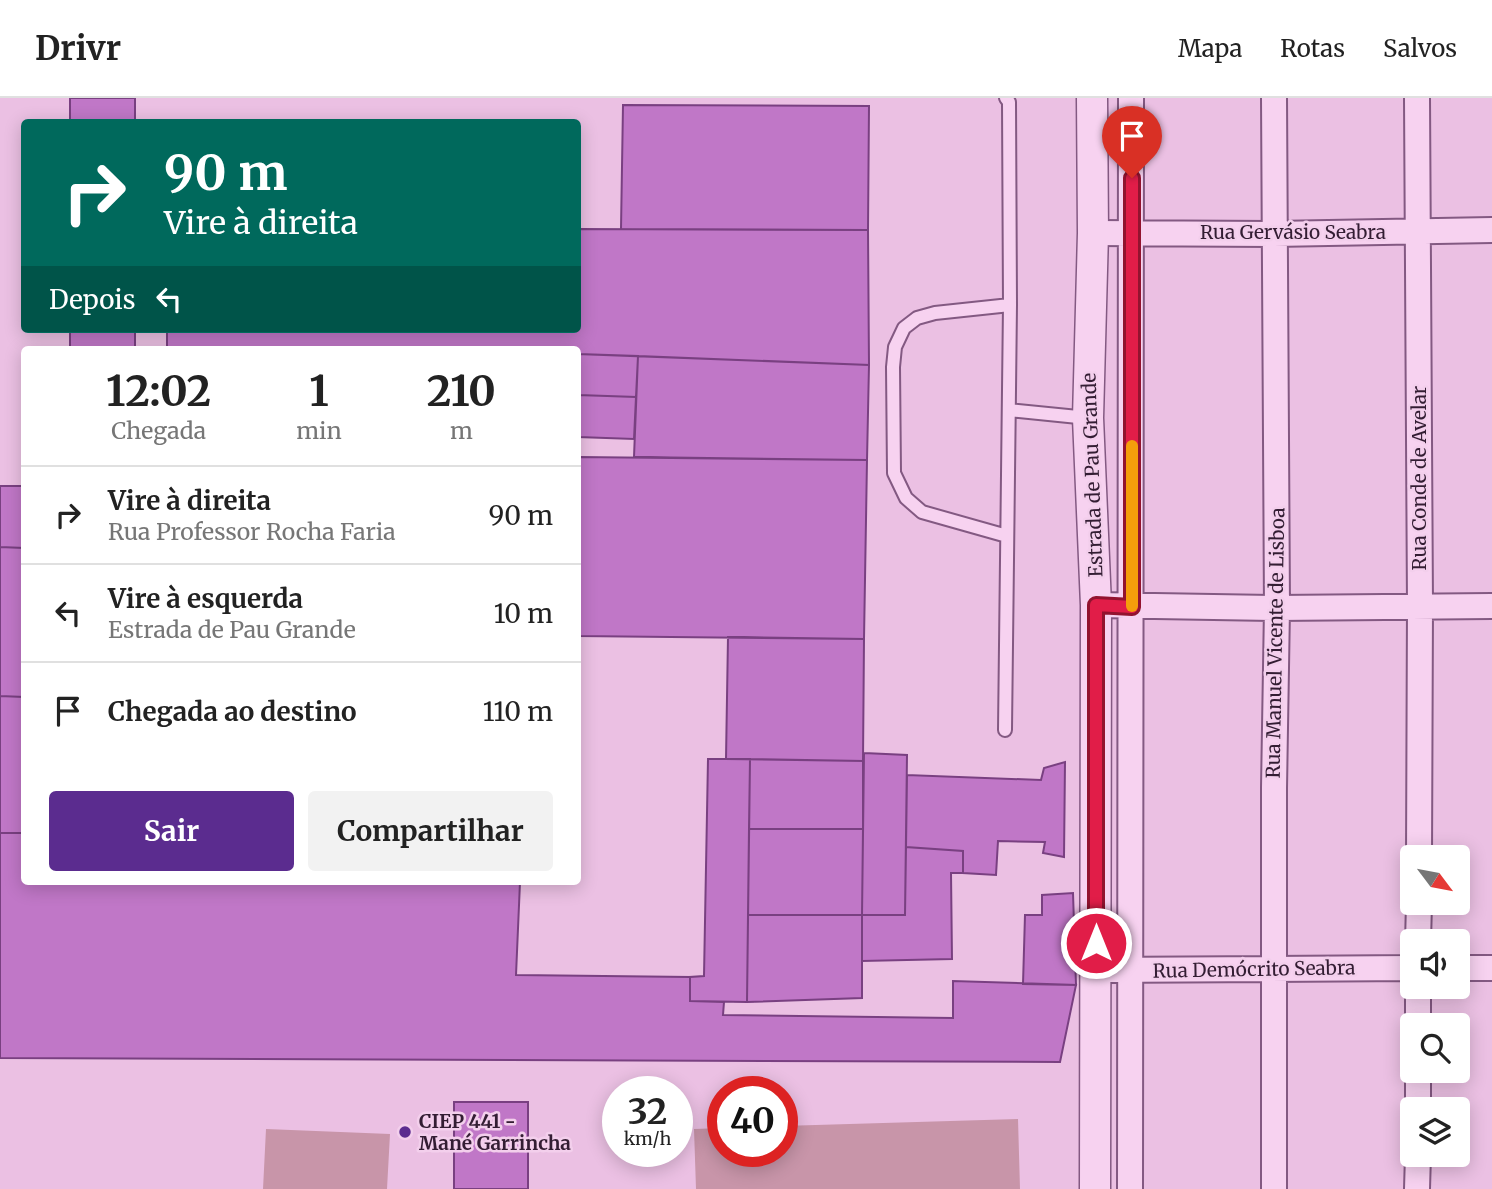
<!DOCTYPE html>
<html lang="pt">
<meta charset="utf-8">
<style>
:root{--surface:#fff;--page:#f2f2f2;--text:#222;--muted:#767676;--line:#e0e0e0;--accent:#5b2c8f}
body{margin:0;font-family:Merriweather,serif;background:var(--page);color:var(--text);height:100vh;display:flex;flex-direction:column;font-size:26px;white-space:nowrap}
*{box-sizing:border-box;margin:0}
p{font-size:23px;color:var(--muted)}
.icon{flex:none;width:38px;height:38px;fill:none;stroke:currentColor;stroke-width:2;stroke-linecap:round;stroke-linejoin:round}
.map{position:relative;flex:1;overflow:hidden}
.sheet{position:absolute;left:21px;top:248px;width:560px;height:539px;display:flex;flex-direction:column;background:var(--surface);border-radius:7px;box-shadow:0 4px 18px #0003}
.sheet>*{flex:none}
.banner{position:absolute;left:21px;top:21px;width:560px;height:214px;border-radius:7px;box-shadow:0 4px 18px #0003;background:#00695c;color:#fff;overflow:hidden}
.needle{width:46px;rotate:122deg}
.fabs{position:absolute;left:1400px;top:747px;display:grid;gap:14px}
.fabs a{display:grid;place-items:center;width:70px;height:70px;border-radius:7px;background:var(--surface);box-shadow:0 4px 18px #0003;font-size:35px}
.speed{position:absolute;left:602px;top:978px;display:flex;gap:14px;font-size:35px;font-weight:700;text-align:center}
.speed>*{display:grid;place-content:center;width:91px;height:91px;border-radius:50%;background:var(--surface);box-shadow:0 4px 18px #0003;line-height:1}
.speed small{font-size:18px;font-weight:400}
.speed .limit{border:10px solid #d22;background:#fff;color:#111}
.pin{position:absolute;display:grid;place-items:center;width:60px;height:60px;color:#fff;margin:-72px -30px;border-radius:50% 50% 50% 0;rotate:-45deg;box-shadow:0 0 7px #0007}
.pin .icon{rotate:45deg}
.me{position:absolute;width:77px;margin:-38px;rotate:0deg;stroke-linejoin:round;filter:drop-shadow(0 0 5px #0008)}
.turn{display:flex;align-items:center;gap:24px;height:147px;padding:0 28px;font-size:32px}
.turn .icon{width:91px;height:91px;stroke-width:2.5}
.turn b{display:block;font-size:49px;line-height:60px}
.then{display:flex;align-items:center;height:66px;padding:0 28px;background:#0003;gap:14px;font-size:26px}
.eta{display:flex;justify-content:space-evenly;align-items:center;height:119px;text-align:center}
.eta b{font-size:42px;font-weight:700;line-height:49px}
.primary-button{display:flex;gap:14px;margin-top:auto;padding:14px 28px}
.primary-button a{flex:1;height:80px;border-radius:7px;background:var(--accent);color:#fff;font-size:28px;font-weight:700;line-height:80px;text-align:center}
.primary-button a+a{background:var(--page);color:var(--text)}
ul{padding:0;list-style:none}
li{display:flex;align-items:center;gap:21px;height:98px;padding:0 28px;border-top:2px solid var(--line)}
li div{flex:1}
li b{display:block;font-size:26px}
li em{font-style:normal}
header{display:flex;align-items:center;gap:42px;box-sizing:border-box;height:98px;padding:0 35px;background:var(--surface);border-bottom:2px solid var(--line)}
header strong{font-size:33px}
nav{display:flex;gap:38px;margin-inline-start:auto;font-size:24px}
.map>svg:first-child{display:block}
.green{fill:#c895a9}
.building{fill:#c077c7;stroke:#794081;stroke-width:2}
.lines{fill:none;stroke-linecap:round;stroke-linejoin:round}
.service-casing{stroke:#835982;stroke-width:16}
.minor-casing{stroke:#835982;stroke-width:28}
.tertiary-casing{stroke:#835982;stroke-width:33}
.service{stroke:#f7d2f0;stroke-width:12}
.minor{stroke:#f7d2f0;stroke-width:24}
.tertiary{stroke:#f7d2f0;stroke-width:30}
.route-casing{stroke:#92132f;stroke-width:18}
.route{stroke:#e11d48;stroke-width:12}
.slow{stroke:#f59e0b;stroke-width:12}
.poi-dot{fill:#5b2c8f;stroke:#f3cfec;stroke-width:2.5}
.labels{text-anchor:middle;stroke-width:5;stroke-linejoin:round;paint-order:stroke}
.street-label{font-size:19px;fill:#331d33;stroke:#f3cfec}
.poi-label{font-size:19px;font-weight:bold;fill:#331d33;stroke:#f3cfec;text-anchor:start}
</style>
<header>
<strong>Drivr</strong>
<nav><a>Mapa</a><a>Rotas</a><a>Salvos</a></nav>
</header>
<div class="map">
<svg width="1492" height="1091" viewBox="0 0 1492 1091">
<rect width="100%" height="100%" fill="#ebc0e3"/>
<path class="green" d="M1018,1021L1020,1091H696L694,1031L723,1030V1054H782V1028Z
M266,1031L390,1036L387,1091H263Z"/>
<path class="building" d="M70,0H135V24H70Z
M623,7L869,8L868,132L621,131Z
M578,131L868,132L869,267L578,256V252H167V231H578Z
M70,231H135V252H70Z
M578,256L638,258L636,299L578,297Z
M638,258L869,267L867,362L634,359Z
M578,297L636,299L634,341L578,339Z
M578,359L867,362L864,541L578,538Z
M0,388H24V450L0,449Z
M0,449L24,450V599L0,598Z
M728,539L864,541L863,663L726,661Z
M0,598L24,599V735H0Z
M864,655L907,657L905,817H862Z
M708,661H750L747,904L690,903V879L704,878Z
M750,661L863,663V731H749Z
M1065,664L1064,759L1043,755L1045,744L998,743L996,777L963,775V753L906,749L907,677L1041,682L1044,670Z
M749,731H863L862,817H748Z
M0,735H24V784H520L516,877L690,879V903L724,904L723,917L953,920V883L1076,887L1060,964L0,960Z
M906,749L963,753V775H951L952,861L862,863V817H905Z
M1073,795L1076,887L1023,886L1025,817H1042V797Z
M748,817H862V900L747,904Z
M454,1004H528V1091H454Z"/>
<g class="lines">
<g class="service-casing">
<path id="service" d="M1009,312L1088,320
M1007,438L922,414L906,400L894,375L893,269L895,249L904,230L917,220L935,215L1010,207
M1005,632L1010,207L1009,4L1006,0"/>
</g>
<g class="minor-casing">
<path id="minor" d="M1274,0L1277,510L1274,690V1091
M1417,0L1420,508L1419,760
M1093,135L1274,136L1492,132
M1096,507L1277,510L1492,508
M1418,844L1419,805
M1458,870H1492
M1096,872L1412,870
M1418,889V928
M1418,973V1012
M1130,1091L1131,0
M1417,1091L1418,1057"/>
</g>
<g class="tertiary-casing">
<path id="tertiary" d="M1092,0L1093,135L1088,320L1096,507L1095,1091"/>
</g>
<use href="#service" class="service"/>
<use href="#minor" class="minor"/>
<use href="#tertiary" class="tertiary"/>
</g>
<g class="lines">
<g class="route-casing">
<path id="route" d="M1096,845V507L1132,509V80"/>
</g>
<use href="#route" class="route"/>
<path class="slow" d="M1132,508V348"/>
</g>
<circle class="poi-dot" cx="405" cy="1034" r="7"/>
<g class="labels">
<g class="street-label">
<text x="1293" y="141">Rua Gervásio Seabra</text>
<text transform="translate(1092 377) rotate(-92)" y="7">Estrada de Pau Grande</text>
<text transform="translate(1419 380) rotate(-90)" y="7">Rua Conde de Avelar</text>
<text transform="translate(1275 545) rotate(-89)" y="7">Rua Manuel Vicente de Lisboa</text>
<text transform="translate(1254 871) rotate(-1)" y="7">Rua Demócrito Seabra</text>
</g>
<g class="poi-label">
<text x="419" y="1030">CIEP 441 -<tspan x="419" dy="22">Mané Garrincha</tspan></text>
</g>
</g>
</svg>
<div class="fabs">
<a><svg class="needle" viewBox="-14 -14 28 28"><path d="M0-13l5 13h-10z" fill="#e53935"/><path d="M0 13l5-13h-10z" fill="#767676"/></svg></a>
<a><svg class="icon" aria-label="sound" viewBox="0 0 24 24"><path d="M4 9h4l5-4v14l-5-4H4zM17 9q2 3 0 6"/></svg></a>
<a><svg class="icon" aria-label="search" viewBox="0 0 24 24"><circle cx="10" cy="10" r="6"/><path d="M15 15l6 6"/></svg></a>
<a><svg class="icon" aria-label="layers" viewBox="0 0 24 24"><path d="M12 4l9 5-9 5-9-5zM3 14l9 5 9-5"/></svg></a>
</div>
<div class="speed"><div>32<small>km/h</small></div><div class="limit">40</div></div>
<div class="pin" style="left:1132px;top:80px;background:#d93025"><svg class="icon" aria-label="arrive" viewBox="0 0 24 24"><path d="M6 21V4h12l-3 4 3 4H6"/></svg></div>
<svg class="me" style="left:1096px;top:845px" viewBox="-20 -20 40 40"><circle r="17" fill="#e11d48" stroke="#fff" stroke-width="3"/><path d="M0-11L8 9 0 5-8 9z" fill="#fff"/></svg>
<div class="banner">
<div class="turn"><svg class="icon" aria-label="right" viewBox="0 0 24 24"><path d="M7 20v-9h11M14 6l5 5-5 5"/></svg><div><b>90 m</b>Vire à direita</div></div>
<div class="then">Depois<svg class="icon" aria-label="left" viewBox="0 0 24 24"><path d="M17 20v-9H6M10 6l-5 5 5 5"/></svg></div>
</div>
<section class="sheet">
<div class="eta">
<div><b>12:02</b><p>Chegada</p></div>
<div><b>1</b><p>min</p></div>
<div><b>210</b><p>m</p></div>
</div>
<ul>
<li><svg class="icon" aria-label="right" viewBox="0 0 24 24"><path d="M7 20v-9h11M14 6l5 5-5 5"/></svg><div><b>Vire à direita</b><p>Rua Professor Rocha Faria</p></div><em>90 m</em></li>
<li><svg class="icon" aria-label="left" viewBox="0 0 24 24"><path d="M17 20v-9H6M10 6l-5 5 5 5"/></svg><div><b>Vire à esquerda</b><p>Estrada de Pau Grande</p></div><em>10 m</em></li>
<li><svg class="icon" aria-label="arrive" viewBox="0 0 24 24"><path d="M6 21V4h12l-3 4 3 4H6"/></svg><div><b>Chegada ao destino</b></div><em>110 m</em></li>
</ul>
<div class="primary-button"><a>Sair</a><a>Compartilhar</a></div>
</section>
</div>
